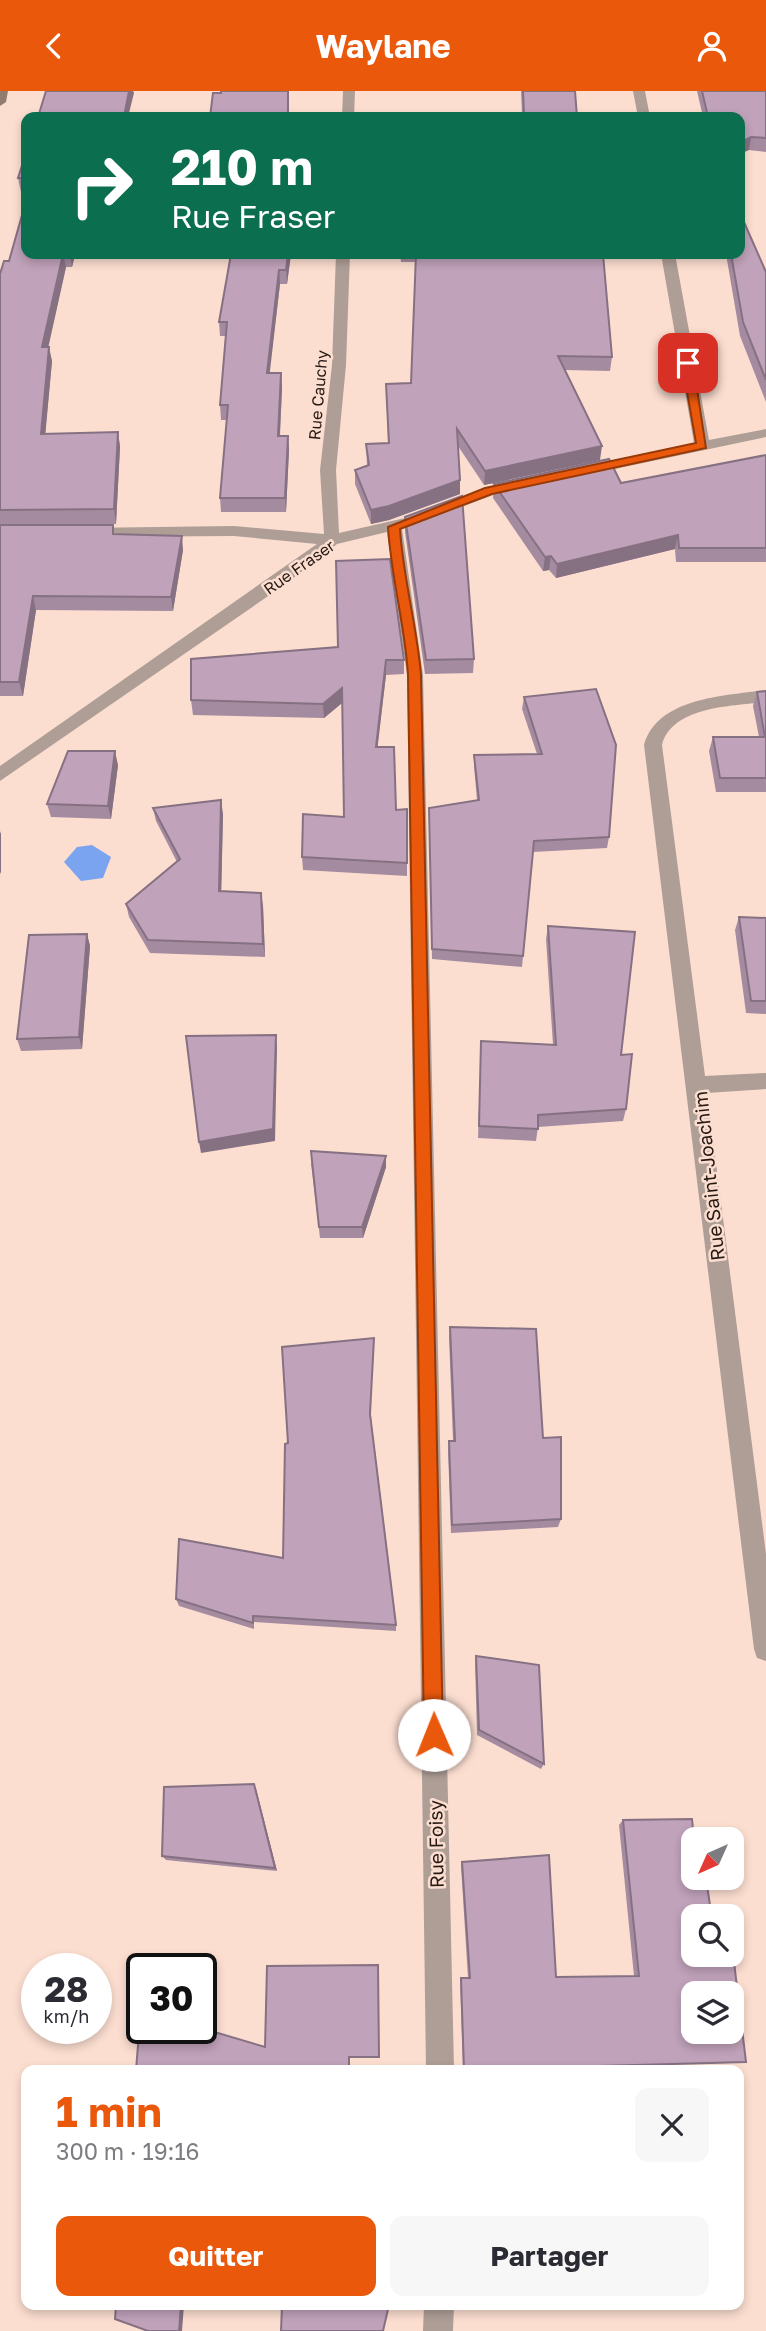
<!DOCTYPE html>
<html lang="fr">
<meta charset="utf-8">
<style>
:root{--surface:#fff;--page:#f7f7f7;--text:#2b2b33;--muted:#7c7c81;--accent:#ea580c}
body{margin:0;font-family:"Golos Text",sans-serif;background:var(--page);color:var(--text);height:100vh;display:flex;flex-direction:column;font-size:26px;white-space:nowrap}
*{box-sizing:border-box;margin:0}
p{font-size:23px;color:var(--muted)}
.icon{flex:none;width:38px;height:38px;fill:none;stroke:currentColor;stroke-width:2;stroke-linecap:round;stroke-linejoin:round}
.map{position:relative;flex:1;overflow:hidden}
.sheet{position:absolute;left:21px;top:1974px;width:723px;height:245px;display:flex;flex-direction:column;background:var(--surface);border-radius:14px;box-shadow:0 4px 10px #0003}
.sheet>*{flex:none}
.hud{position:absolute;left:21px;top:21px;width:724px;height:147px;border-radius:14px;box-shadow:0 4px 10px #0003;background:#0b6e4f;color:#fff;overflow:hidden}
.needle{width:46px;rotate:225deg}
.fabs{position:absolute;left:681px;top:1736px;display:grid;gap:14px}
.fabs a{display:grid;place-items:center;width:63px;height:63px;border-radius:14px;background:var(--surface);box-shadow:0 4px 10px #0003;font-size:35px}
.speed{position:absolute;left:21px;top:1862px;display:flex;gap:14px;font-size:35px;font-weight:700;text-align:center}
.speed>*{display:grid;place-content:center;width:91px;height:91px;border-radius:50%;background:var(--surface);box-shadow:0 4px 10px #0003;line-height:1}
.speed small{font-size:18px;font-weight:400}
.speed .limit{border:4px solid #111;border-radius:10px;background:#fff;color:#111}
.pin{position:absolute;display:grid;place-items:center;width:60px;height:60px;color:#fff;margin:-30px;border-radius:14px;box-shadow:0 4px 10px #0006}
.me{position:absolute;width:77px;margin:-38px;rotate:359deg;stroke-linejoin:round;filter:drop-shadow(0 0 5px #0008)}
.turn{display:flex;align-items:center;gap:24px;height:147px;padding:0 35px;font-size:32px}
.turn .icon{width:91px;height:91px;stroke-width:2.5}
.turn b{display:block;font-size:49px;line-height:60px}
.round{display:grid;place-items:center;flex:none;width:74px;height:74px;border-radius:14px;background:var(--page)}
.head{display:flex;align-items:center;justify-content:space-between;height:119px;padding:0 35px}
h1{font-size:42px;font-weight:700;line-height:52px;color:var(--accent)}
.button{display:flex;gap:14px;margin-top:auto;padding:14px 35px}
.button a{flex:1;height:80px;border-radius:14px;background:var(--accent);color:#fff;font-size:28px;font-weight:700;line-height:80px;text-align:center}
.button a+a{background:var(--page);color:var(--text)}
header{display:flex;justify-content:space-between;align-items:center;height:91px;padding:0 35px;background:var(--accent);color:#fff;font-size:32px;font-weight:700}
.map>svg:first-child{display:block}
.water{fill:#7aa4f0}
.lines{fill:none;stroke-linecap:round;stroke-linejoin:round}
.street{fill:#ae9e96;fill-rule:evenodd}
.secondary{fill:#927c70;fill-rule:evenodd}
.wall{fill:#a58ba0}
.shaded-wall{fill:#867182}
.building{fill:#c0a2ba;stroke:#867182;stroke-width:2;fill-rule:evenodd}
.route{fill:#ea580c;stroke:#983908;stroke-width:2}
.labels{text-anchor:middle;stroke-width:5;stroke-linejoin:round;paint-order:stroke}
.far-street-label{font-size:16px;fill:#271a14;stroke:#fcded0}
.street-label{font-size:19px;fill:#271a14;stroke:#fcded0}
</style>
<header><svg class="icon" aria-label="back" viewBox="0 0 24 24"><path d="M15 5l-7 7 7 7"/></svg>Waylane<svg class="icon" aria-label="person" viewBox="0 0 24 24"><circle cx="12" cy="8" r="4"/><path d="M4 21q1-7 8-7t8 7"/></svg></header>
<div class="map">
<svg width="766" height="2240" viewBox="0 0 766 2240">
<rect width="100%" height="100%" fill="#fcded0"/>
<path class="water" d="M92,754L111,766L103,787L81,790L64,771L77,756Z"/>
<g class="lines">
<path class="street" d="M343,0H355L354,26H342Z
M633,0H645L650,26H638Z
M336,163H350L346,274L336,379L339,442L405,427L413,432L402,438L423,584L454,1979H426L407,584L387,441L337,453L287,492L0,690V675L317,453L234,445L86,446L78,441L81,437L234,435L324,443L320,379L332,274Z
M661,163H675L709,349L766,338V346L586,384L581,382L578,379L581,376L694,352Z
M521,388L529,393L526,396L493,404L435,426L427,421L430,418L484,397Z
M766,599V611C733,615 672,615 662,654L705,985L766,982V998L707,1002L766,1463V1570L757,1567L754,1558L644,654C658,606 725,605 766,599Z
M424,2214H454L453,2240H423Z"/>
<path class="secondary" d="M0,0H8L6,11L0,15Z"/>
</g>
<path class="wall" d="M521,0H575L577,26L522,23Z
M697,0H766V61L749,59L740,26H703Z
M26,62V102L21,101L18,87Z
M26,163H91L90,165H75L72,176H66L48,256L52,270L45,343L118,341L120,356L116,433H0V183L9,170Z
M291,163L287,193H280L269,282H281L282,297L280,345H288L289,359L286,421H221L220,407L227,329H221L220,314L226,245H220L219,231Z
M400,163H603L612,266L610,280L565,279L600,369L484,394L458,355L460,389V403L389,429L371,433L355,393V379L367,374L366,353L388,352L386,293L411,292L416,171H401Z
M726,163H740L766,181V311L740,245Z
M766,364V471H676L675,458L556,487L549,479L543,480L493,407L494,393L621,392Z
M405,426L474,568L473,582L425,583L405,441Z
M0,434L115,443L183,459L173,520L36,519L23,605H0Z
M191,568L404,569V583L386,584L377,656L396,719L407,772V785L303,779L302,766L344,726L342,612L324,627L193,624L191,609Z
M766,600V701H716L709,660L713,646H759L753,615L757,601Z
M524,606L609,746L607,757L533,761L522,876L432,868L429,717L477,709L474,675V664L537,663L522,618Z
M118,674L111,728L51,726L47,713Z
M153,717L223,723L221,800L263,815L265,866L150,862L129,826L126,813L177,771L156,730Z
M739,826L766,827V923L746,922L735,839Z
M548,835L621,964L626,1018L623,1030L538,1036L536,1050L478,1047L481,950L553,954L546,848Z
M87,843L90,855L82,958L21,960L17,948Z
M386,1065V1076L363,1147H320L311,1072Z
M450,1236L543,1347L561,1428L558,1436L451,1442L448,1359L449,1350H453L449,1246Z
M371,1326L396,1534V1540L254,1531V1538L179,1515L176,1508L283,1467Z
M476,1565L544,1673L541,1678L477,1644L475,1571Z
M256,1698L277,1780L166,1769L162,1765Z
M623,1729L693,1787L599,1975V1979H463L460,1889L461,1887H468L461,1775L462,1771L556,1886L634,1885L619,1734Z"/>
<path class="shaded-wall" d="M129,0H133L134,2L128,26H124Z
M751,46L749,59L740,63V52Z
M63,163L66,176L45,271L42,256Z
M70,163H75L72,176Z
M288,163H291L287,193L286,179Z
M279,179L280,193L268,297L267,282Z
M49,256L52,270L44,358L41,343Z
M281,282L282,297L279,359L278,345Z
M118,341L120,356L116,433L114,418Z
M288,345L289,359L286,421L285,407Z
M602,355L600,369L484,394L485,380Z
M460,389V403L389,429L371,433V419Z
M678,444L675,458L556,487L557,473Z
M182,445L183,459L173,520L171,506Z
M551,465L549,479L543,480L545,466Z
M33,505L36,519L23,605L19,591Z
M386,569V584L376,670V656Z
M342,597V612L324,627L323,613Z
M115,660L118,674L111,728L108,715Z
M221,709L223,723L221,813L219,800Z
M0,740L1,743V783L0,781Z
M261,802L263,815L265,866L263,853Z
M87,843L90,855L82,958L79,946Z
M276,944L277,957L275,1050L201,1062L199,1051Z
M386,1065V1076L363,1147L362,1136Z
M254,1693L256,1698L277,1780L275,1777Z
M181,2214H184L182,2240H179Z"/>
<path class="building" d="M46,0H129L124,26H38Z
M221,0H288V26H210L213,2H221Z
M523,0H575L577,26H496L495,23H524Z
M702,0H766V47L751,46L740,52V26H708Z
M26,62V87H18Z
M26,110V163H63L42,256H49L41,343L118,341L114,418L0,419V183L4,170H9Z
M740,122L766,181V289L743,231L731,163H740Z
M231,163H288L286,179H279L267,282H281L278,345H288L285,407H220L228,314H220L227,231H219Z
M416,163H603L612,266L558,265L602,355L485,380L457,338L460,389L389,415L371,419L355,379L369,374L366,353L389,352L386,293L411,292Z
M766,364V457H679L678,444L557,473L551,465L545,466L494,393L609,368L621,392Z
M462,405L474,568L426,569L405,426Z
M0,434H113V443L182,445L171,506L33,505L19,591H0Z
M390,468L404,569H386L376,656H394L396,719L407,718V772L302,766L303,723L344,726L342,597L323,613L191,609V568L338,556L336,470Z
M596,598L616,654L609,746L534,750L523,865L432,858L429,717L479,709L474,664L542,663L524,606Z
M766,600V687H720L713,646H765L757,601Z
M68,660H115L108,715L47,713Z
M221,709L219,800L261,802L263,853L148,849L126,813L180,768L153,717Z
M739,826L766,827V910H751Z
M548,835L635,841L621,964L632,963L626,1018L538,1024V1038L479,1035L481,950L556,954Z
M87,843L79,946L17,948L29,844Z
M276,944L273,1038L199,1051L186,945Z
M311,1060L386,1065L362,1136H319Z
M450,1236L536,1238L543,1347L561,1346V1428L452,1434L449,1350H455Z
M374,1247L370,1323L396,1534L253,1525V1532L176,1508L179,1448L283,1467L285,1353L288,1352L282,1256Z
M476,1565L539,1574L544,1673L479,1639Z
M254,1693L275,1777L162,1765L164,1696Z
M692,1728L694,1748H693V1787H706L711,1821H727L728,1825H693V1864H732V1854L746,1971L599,1975V1979H464L461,1887H470L462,1771L549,1764L556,1886L639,1885L623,1729ZM693,1902H732V1941H693Z
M378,1874L379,1966H349V1979H136L141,1918H142V1937H201L265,1956L267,1875Z
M116,2214H181L179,2240H148L115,2228Z
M282,2214H389L383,2240H281Z"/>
<path class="route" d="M688,269L693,272L706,357L492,403L400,438C403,487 417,535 421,584L443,1644L440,1651L434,1654L427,1651L424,1644L408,584C405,534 391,486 388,436L485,397L696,352L682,272Z"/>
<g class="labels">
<g class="far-street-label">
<text transform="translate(318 304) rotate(-85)" y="6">Rue Cauchy</text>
<text transform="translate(299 476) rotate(-35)" y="6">Rue Fraser</text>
</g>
<g class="street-label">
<text transform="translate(709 1085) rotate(-96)" y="7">Rue Saint-Joachim</text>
<text transform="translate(436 1753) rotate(-91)" y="7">Rue Foisy</text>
</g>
</g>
</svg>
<div class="fabs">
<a><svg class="needle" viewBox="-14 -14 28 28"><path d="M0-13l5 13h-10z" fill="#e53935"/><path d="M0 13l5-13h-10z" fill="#7c7c81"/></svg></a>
<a><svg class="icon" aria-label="search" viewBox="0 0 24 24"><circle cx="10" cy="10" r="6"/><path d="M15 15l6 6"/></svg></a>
<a><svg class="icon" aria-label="layers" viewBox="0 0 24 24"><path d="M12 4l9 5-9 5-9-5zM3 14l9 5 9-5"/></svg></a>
</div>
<div class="speed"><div>28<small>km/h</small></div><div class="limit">30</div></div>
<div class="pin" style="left:688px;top:272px;background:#d93025"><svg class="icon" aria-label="arrive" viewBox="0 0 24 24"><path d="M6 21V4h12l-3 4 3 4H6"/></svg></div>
<svg class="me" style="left:434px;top:1644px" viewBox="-20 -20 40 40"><circle r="19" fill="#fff"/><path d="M0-13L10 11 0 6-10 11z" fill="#ea580c"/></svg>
<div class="hud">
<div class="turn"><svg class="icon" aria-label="right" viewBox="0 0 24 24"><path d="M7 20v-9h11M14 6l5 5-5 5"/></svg><div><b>210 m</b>Rue Fraser</div></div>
</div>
<section class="sheet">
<div class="head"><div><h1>1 min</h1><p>300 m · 19:16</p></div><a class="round"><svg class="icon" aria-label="close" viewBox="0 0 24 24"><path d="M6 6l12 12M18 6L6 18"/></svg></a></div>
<div class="button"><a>Quitter</a><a>Partager</a></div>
</section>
</div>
